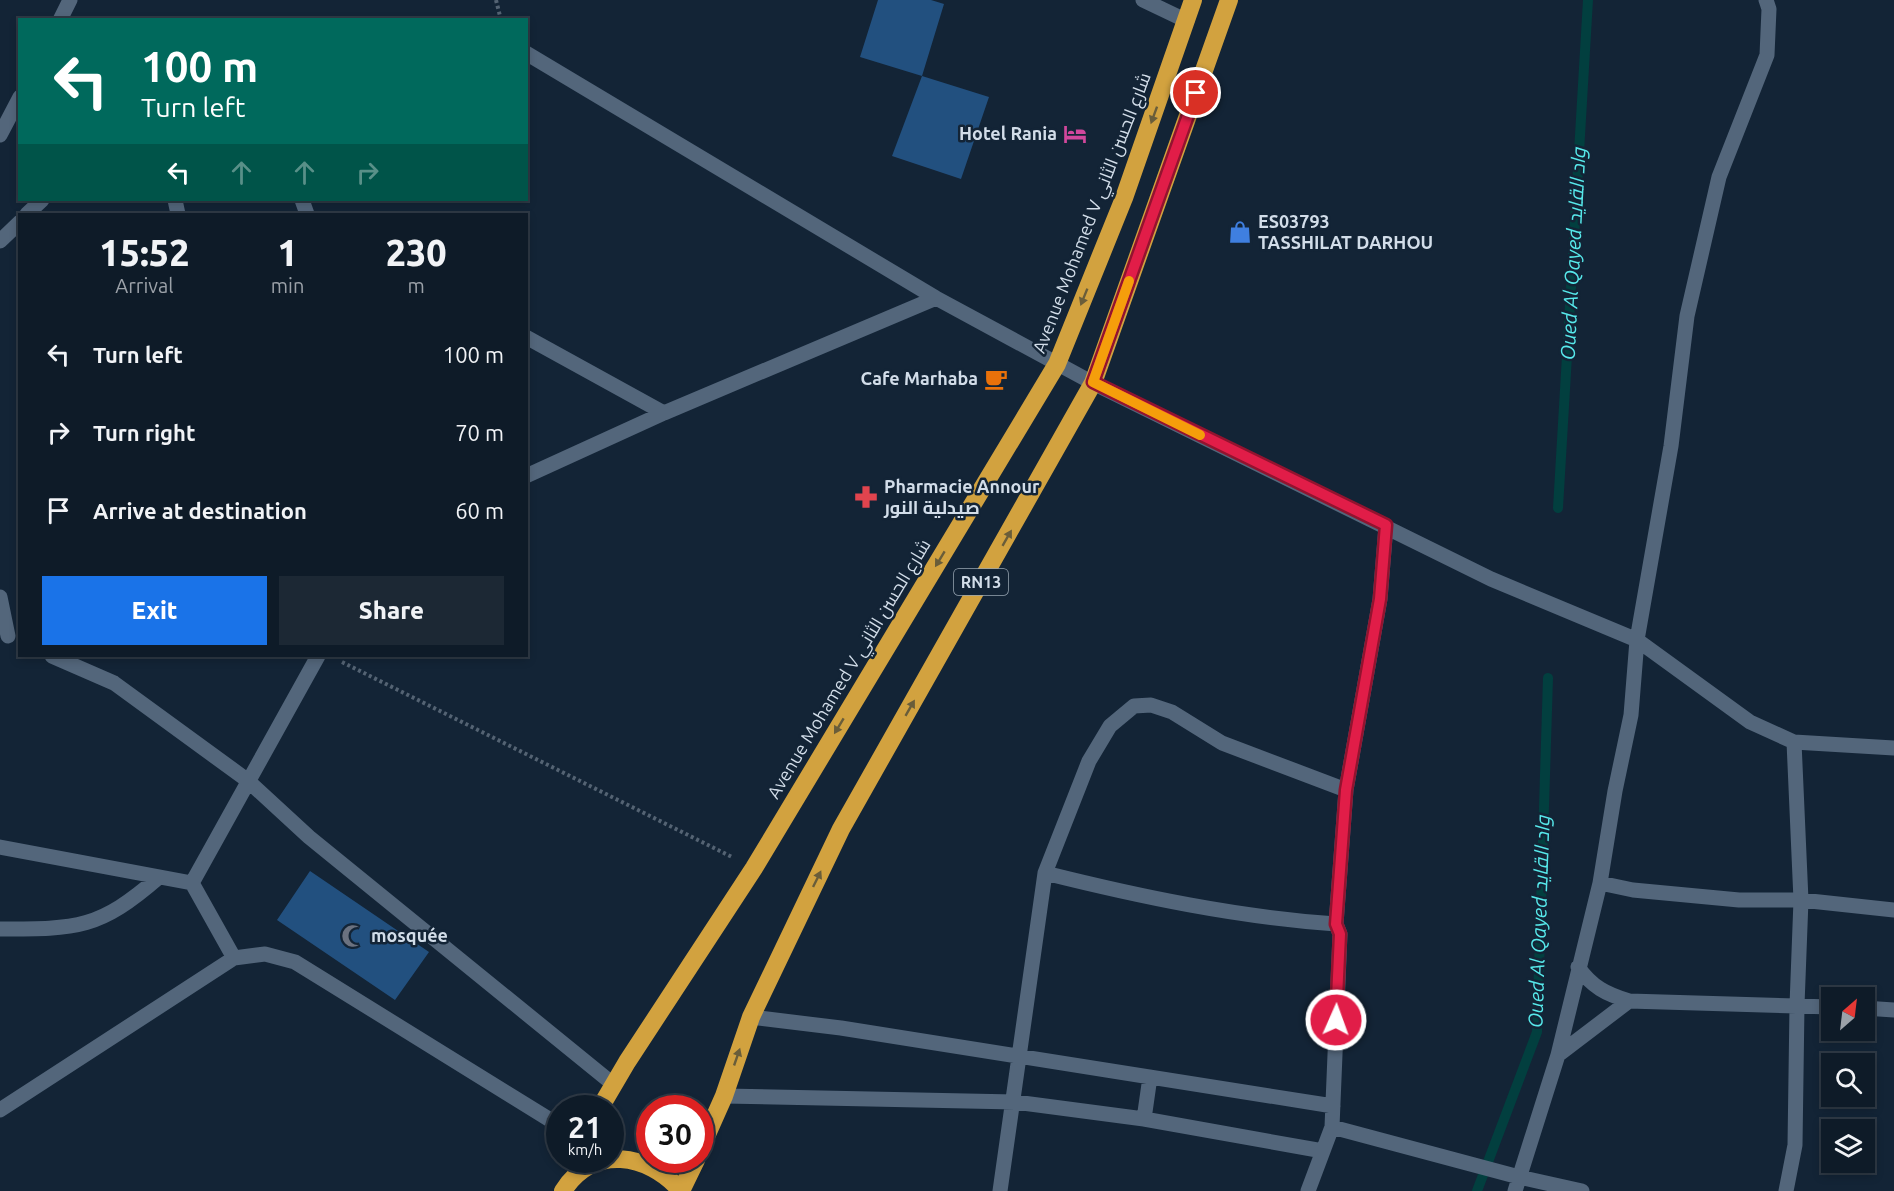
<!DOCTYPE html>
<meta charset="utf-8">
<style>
:root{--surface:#0e1b28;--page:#1c2834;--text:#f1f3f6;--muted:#9ba1a8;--line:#2e3945;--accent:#1a73e8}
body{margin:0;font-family:Ubuntu,Cairo,sans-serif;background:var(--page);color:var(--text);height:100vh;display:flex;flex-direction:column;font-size:22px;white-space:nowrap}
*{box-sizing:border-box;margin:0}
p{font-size:20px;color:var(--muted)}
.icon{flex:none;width:33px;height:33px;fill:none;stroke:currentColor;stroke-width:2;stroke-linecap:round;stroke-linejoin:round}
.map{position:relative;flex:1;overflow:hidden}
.drawer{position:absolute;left:18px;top:213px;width:510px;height:444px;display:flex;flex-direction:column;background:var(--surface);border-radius:0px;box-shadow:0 3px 9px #0003,0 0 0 2px var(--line)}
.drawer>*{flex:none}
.hud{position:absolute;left:18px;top:18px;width:510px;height:183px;border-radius:0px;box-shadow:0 3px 9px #0003,0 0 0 2px var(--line);background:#00695c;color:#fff;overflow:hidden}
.needle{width:39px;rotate:28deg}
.tools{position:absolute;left:1821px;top:987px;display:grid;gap:12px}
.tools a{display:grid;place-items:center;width:54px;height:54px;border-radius:0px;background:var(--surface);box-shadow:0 3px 9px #0003,0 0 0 2px var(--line);font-size:30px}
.speed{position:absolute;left:546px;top:1095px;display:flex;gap:12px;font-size:30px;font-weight:700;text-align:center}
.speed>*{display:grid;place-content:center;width:78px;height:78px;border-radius:50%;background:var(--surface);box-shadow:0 3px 9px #0003,0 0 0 2px var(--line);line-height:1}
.speed small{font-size:15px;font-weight:400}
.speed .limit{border:9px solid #d22;background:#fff;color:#111}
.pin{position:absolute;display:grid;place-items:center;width:51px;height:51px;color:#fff;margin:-26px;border:3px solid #fff;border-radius:50%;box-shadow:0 2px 6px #0007}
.me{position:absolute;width:66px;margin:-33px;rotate:2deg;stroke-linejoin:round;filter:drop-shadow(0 0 4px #0008)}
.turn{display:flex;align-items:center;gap:21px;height:126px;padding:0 24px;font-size:27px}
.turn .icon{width:78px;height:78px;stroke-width:2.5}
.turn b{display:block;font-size:42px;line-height:51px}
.lanes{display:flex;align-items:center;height:57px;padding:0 24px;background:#0003;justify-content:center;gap:30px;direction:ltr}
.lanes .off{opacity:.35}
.eta{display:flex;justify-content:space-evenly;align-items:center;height:102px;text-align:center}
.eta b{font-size:36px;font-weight:800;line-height:42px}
.button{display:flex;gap:12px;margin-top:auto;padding:12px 24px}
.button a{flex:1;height:69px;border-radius:0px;background:var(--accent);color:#fff;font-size:24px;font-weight:800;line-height:69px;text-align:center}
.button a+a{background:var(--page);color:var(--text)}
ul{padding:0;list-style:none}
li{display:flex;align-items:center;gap:18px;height:78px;padding:0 24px}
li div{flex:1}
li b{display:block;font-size:22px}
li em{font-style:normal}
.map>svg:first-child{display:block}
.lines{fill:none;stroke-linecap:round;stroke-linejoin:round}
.stream{stroke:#023f3f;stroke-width:10}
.building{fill:#22507f}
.path{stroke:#546373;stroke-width:4;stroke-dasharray:3 3;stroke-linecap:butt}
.minor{stroke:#53667b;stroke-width:15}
.highway{stroke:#d2a23f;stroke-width:18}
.oneway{fill:#695d3a}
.route-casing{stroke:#92132f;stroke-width:15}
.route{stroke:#e11d48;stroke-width:10}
.slow{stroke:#f59e0b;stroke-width:10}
.labels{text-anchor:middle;stroke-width:5;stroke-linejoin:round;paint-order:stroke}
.shield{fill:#132436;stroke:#99a6b3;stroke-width:1.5}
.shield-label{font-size:16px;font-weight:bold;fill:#d2dde9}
.poi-label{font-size:18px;font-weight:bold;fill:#d2dde9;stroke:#132436;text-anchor:start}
.street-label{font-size:18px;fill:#d2dde9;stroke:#132436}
.water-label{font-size:20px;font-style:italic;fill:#57e9eb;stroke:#132436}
</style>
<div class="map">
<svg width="1894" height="1191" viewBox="0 0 1894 1191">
<rect width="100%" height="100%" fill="#132436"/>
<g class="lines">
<path class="stream" d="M1558,508L1588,0
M1477,1191L1537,1032L1548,678"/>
</g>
<path class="building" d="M878,0H931L944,4L922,76L860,57Z
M922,76L989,97L961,179L892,156Z
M310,871L429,952L395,1000L277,920Z"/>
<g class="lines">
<path class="path" d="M496,0L501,20
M342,662L732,857"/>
<path class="minor" d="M1143,0L1187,21
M1766,0L1769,9L1767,55L1719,177L1687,316L1671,446L1637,640L1631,715L1615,791L1600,883L1633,890L1739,900H1801L1894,910
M60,20L70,0
M526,53L936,298L1093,383L1491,579L1637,640L1750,722L1794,742L1894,748
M0,135L20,97
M175,200L178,214
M302,200L307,214
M27,214L42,200
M0,241L20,222
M526,337L664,413
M526,476L664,413L936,298
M0,597L8,636
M52,656L114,683L247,780L309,837L613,1084
M0,847L192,883L234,958
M1045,873C1141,897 1237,917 1336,924
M192,883L318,656
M0,929C78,929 99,929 159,877
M1578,967C1592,987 1606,994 1629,1001L1832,1007
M1864,1008L1894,1010
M751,1017L841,1028L1333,1106
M1558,1055L1629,1001
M724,1096L1015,1102L1144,1119L1323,1151
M0,1110L234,958L265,954L295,962L560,1126
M1144,1119L1150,1077
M1332,1127L1519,1177L1582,1191
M1000,1191L1045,873L1089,761L1110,726L1134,706L1151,705L1172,712L1222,743L1346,790
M1308,1191L1332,1127L1340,934L1336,924L1346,790L1380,599L1386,526
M1515,1191L1558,1055L1600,883
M1786,1191L1795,1145L1797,1005L1801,900L1794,742"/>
<path class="highway" d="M600,1108L627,1062L754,868L1057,364L1124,198L1193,0
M700,1150L724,1096L751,1017L841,829L1093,383L1229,0
M563,1191C593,1144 648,1153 681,1191
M681,1191L696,1160"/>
</g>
<defs><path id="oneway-solid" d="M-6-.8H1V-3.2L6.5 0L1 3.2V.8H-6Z" transform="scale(1.5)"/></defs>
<g class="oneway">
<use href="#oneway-solid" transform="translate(1154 115) rotate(110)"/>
<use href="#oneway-solid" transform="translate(1084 297) rotate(112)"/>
<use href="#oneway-solid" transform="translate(1007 538) rotate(-60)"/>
<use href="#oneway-solid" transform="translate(940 559) rotate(121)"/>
<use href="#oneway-solid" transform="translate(910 708) rotate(-60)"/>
<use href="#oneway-solid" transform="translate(839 726) rotate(121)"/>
<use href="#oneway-solid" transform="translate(817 879) rotate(-64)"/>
<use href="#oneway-solid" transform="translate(737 1057) rotate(-71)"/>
</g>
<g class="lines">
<g class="route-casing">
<path id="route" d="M1196,93L1093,382L1386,525L1380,599L1346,790L1336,924L1340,934L1336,1020"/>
</g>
<use href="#route" class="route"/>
<path class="slow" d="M1129,281L1093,382L1200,435"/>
</g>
<defs>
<g id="hotel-bare" transform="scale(1.8)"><path d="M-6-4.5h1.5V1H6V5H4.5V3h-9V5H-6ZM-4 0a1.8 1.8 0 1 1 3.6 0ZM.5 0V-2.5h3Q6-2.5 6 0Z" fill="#d1479c" stroke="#132436" stroke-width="2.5" paint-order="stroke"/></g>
<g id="shop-bare" transform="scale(1.8)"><path d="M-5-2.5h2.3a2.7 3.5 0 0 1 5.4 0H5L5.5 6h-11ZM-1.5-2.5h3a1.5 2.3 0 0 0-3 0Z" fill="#3f7fe0" stroke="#132436" stroke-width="2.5" paint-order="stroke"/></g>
<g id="cafe-bare" transform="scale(1.8)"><path d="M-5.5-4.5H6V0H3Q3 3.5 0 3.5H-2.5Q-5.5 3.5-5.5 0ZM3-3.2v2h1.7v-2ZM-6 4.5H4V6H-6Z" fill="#e8710a" stroke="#132436" stroke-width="2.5" paint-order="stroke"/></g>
<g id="pharmacy-bare" transform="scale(1.8)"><path d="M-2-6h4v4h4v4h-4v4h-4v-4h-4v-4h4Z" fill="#e0444e" stroke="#132436" stroke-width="2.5" paint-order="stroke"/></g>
<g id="mosque-bare" transform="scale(1.8)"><path d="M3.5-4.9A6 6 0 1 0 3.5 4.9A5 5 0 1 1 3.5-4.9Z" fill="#6b7280" stroke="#132436" stroke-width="2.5" paint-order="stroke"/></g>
</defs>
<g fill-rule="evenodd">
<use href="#hotel-bare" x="1075" y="134"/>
<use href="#shop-bare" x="1240" y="232"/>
<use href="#cafe-bare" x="996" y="379"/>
<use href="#pharmacy-bare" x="866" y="497"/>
<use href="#mosque-bare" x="353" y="936"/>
</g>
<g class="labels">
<rect class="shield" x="954" y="569" width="54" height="26" rx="4.5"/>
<g class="shield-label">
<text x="981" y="588">RN13</text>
</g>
<g class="poi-label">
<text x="1057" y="140" text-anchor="end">Hotel Rania</text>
<text x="1258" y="228">ES03793<tspan x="1258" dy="21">TASSHILAT DARHOU</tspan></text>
<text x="978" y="385" text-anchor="end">Cafe Marhaba</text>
<text x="884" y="493">Pharmacie Annour<tspan x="884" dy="21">صيدلية النور</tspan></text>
<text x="371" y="942">mosquée</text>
</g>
<g class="street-label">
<text transform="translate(1092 213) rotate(-69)" y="6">Avenue Mohamed V شارع الحسن الثاني</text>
<text transform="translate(849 669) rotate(-59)" y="6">Avenue Mohamed V شارع الحسن الثاني</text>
</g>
<g class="water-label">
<text transform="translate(1573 254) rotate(-87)" y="7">Oued Al Qayed واد القايد</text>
<text transform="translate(1539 922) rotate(-88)" y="7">Oued Al Qayed واد القايد</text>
</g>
</g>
</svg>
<div class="tools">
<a><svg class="needle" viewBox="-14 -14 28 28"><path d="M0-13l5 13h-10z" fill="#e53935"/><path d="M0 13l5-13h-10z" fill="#9ba1a8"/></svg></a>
<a><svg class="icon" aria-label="search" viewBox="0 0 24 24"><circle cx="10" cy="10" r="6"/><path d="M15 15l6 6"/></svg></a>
<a><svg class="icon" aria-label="layers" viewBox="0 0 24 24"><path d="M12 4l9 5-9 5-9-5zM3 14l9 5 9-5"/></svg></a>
</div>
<div class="speed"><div>21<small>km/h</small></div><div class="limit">30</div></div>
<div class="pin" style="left:1196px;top:93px;background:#d93025"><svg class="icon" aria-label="arrive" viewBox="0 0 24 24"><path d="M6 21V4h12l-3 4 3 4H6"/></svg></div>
<svg class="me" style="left:1336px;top:1020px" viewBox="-20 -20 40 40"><circle r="17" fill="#e11d48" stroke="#fff" stroke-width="3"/><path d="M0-11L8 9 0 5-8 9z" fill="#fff"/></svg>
<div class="hud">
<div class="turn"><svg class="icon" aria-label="left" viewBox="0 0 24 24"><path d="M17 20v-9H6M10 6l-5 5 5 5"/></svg><div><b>100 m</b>Turn left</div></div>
<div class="lanes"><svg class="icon" aria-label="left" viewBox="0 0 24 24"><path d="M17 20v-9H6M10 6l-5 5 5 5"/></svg><svg class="icon off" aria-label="ahead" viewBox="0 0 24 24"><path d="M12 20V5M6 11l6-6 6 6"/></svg><svg class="icon off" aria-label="ahead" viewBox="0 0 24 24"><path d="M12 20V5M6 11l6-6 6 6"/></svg><svg class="icon off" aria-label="right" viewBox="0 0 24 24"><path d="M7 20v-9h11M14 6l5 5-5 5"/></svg></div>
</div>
<section class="drawer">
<div class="eta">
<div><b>15:52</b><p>Arrival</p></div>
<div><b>1</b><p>min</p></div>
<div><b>230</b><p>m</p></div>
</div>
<ul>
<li><svg class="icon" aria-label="left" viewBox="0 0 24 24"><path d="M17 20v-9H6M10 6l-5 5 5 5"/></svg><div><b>Turn left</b></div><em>100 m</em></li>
<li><svg class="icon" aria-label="right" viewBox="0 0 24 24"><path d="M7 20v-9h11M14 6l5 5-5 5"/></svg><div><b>Turn right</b></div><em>70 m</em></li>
<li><svg class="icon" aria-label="arrive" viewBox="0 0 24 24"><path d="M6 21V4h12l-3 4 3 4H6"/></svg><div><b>Arrive at destination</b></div><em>60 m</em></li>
</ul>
<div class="button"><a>Exit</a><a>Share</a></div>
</section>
</div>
